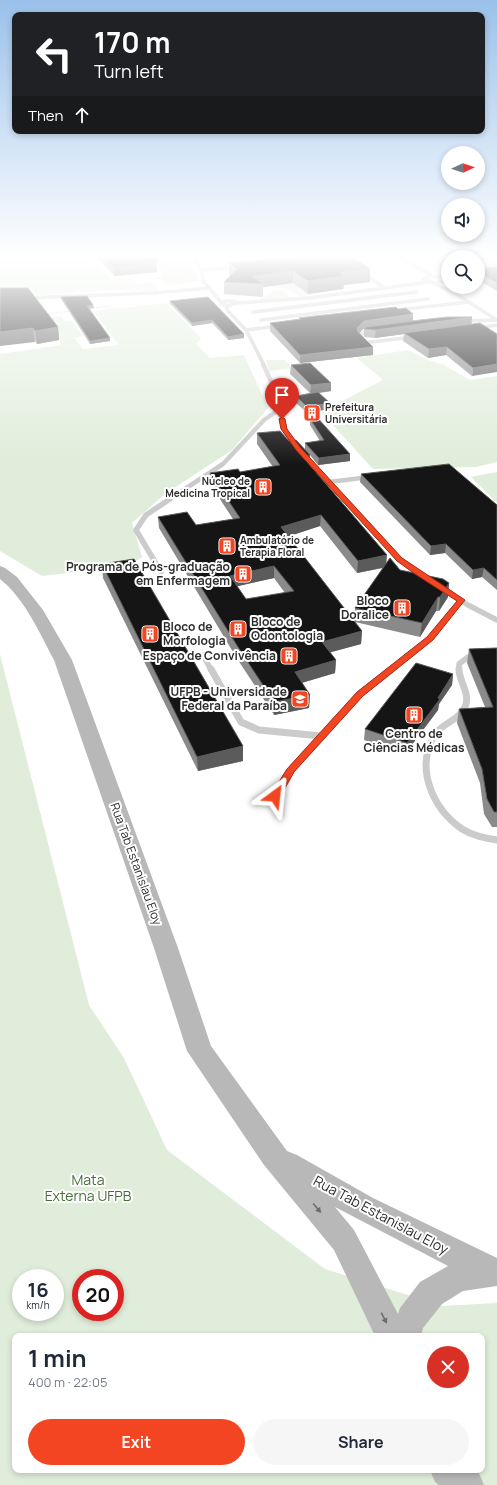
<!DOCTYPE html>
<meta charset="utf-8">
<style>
:root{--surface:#fff;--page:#f6f6f7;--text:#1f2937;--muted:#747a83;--accent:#f34522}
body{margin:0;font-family:Manrope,sans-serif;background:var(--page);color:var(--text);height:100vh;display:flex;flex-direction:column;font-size:15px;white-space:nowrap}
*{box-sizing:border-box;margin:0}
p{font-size:13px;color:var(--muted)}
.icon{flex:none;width:22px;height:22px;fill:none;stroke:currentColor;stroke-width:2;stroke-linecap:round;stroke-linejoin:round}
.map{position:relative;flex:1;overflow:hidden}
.panel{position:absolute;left:12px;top:1333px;width:473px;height:140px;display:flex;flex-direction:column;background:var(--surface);border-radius:8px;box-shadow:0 2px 6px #0003}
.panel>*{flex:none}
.guide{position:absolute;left:12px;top:12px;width:473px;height:122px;border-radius:8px;box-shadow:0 2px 6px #0003;background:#202124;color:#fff;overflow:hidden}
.needle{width:26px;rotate:87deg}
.controls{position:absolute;left:441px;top:146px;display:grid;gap:8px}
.controls a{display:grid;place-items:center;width:44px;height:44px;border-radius:50%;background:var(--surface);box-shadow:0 2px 6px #0003;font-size:20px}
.speed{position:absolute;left:12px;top:1269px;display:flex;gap:8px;font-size:20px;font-weight:700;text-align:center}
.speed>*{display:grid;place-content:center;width:52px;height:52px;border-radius:50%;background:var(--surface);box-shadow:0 2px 6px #0003;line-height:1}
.speed small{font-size:10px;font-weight:400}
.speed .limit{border:6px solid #d22;background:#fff;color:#111}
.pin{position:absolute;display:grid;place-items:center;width:34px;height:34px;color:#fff;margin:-41px -17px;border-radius:50% 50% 50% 0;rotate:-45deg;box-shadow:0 0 4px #0007}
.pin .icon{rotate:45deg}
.me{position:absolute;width:44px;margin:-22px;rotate:30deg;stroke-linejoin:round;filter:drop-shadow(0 0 3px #0008)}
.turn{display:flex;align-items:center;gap:14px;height:84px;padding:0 16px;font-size:18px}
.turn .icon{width:52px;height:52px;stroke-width:2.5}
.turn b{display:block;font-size:28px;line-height:34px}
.then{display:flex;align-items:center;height:38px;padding:0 16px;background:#0003;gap:8px;font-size:15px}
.round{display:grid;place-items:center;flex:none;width:42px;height:42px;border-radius:21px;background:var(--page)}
.overview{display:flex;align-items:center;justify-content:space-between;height:68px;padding:0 16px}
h1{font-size:24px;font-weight:700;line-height:30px}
.action{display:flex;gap:8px;margin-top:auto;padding:8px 16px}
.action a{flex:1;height:46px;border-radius:24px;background:var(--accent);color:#fff;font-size:16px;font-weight:700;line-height:46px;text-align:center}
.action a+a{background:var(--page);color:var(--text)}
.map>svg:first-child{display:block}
.green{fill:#e0edda;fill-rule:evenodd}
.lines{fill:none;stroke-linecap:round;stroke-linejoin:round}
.path{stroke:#cbcbcb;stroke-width:1.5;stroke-dasharray:1 1;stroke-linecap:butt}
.lane-far3{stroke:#cbcbcb;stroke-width:3.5}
.lane-far2{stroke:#cbcbcb;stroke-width:4.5}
.lane-far1{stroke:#cbcbcb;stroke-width:5.5}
.lane{stroke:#cbcbcb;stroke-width:7}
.secondary{fill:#b8b8b8;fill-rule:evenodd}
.wall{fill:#8a8a8a;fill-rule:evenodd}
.shaded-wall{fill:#5b5b5b}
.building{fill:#151515;stroke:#5b5b5b;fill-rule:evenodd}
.oneway{fill:#6c6c6c}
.route{fill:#f34522;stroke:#9e2d16}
.labels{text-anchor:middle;stroke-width:4;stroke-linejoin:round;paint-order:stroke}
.far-poi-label{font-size:10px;font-weight:bold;fill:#2e2e2e;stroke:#fff;text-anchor:start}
.poi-label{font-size:12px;font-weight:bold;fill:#2e2e2e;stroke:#fff;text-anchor:end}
.street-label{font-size:12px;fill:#2e2e2e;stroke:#fff}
.near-park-label{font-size:14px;fill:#446d38;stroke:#fff}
.near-street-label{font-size:14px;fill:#2e2e2e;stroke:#fff}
</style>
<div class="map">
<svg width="497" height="1485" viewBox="0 0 497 1485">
<rect width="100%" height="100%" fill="#fff"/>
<path class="green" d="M0,257H91L98,267L113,280L131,278L138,284L154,282L159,290L153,292L113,290L43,295H0Z
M153,257H191L193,259L198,281L164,286L158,263Z
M416,257H497V263L478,266V257H448V269L429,265Z
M288,280L308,294H320L300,296C284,284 272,287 253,288C265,284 277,287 288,280Z
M276,290L284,291L290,298L257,301Z
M167,303L201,338L196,344L210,358L244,355L268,408L232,450L165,494L132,523L142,557L128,566L42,576L0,551V354L62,345L43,319L61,316L66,321H72L83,336L74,338L83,349L119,345L93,311L108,309L107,308H125Z
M408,350L428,360L444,365L470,380L497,376V462L476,467L373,469L321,412L383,380L357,358Z
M266,360H285L293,368L269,371Z
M497,472V503L471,477Z
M0,654L89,1005L124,1058L167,1150L325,1269L443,1306L497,1303V1485H0ZM21,1278H55V1312H21ZM81,1278H115V1312H81ZM15,1336H482V1470H15Z"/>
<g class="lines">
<path class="path" d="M158,257L176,276
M168,267L191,272
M153,279L192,274
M86,309L111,306
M46,314L71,311"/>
<path class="lane-far3" d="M193,257L201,270L203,281L221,302
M399,257L433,276
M478,268L497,265
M201,270L238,267
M362,272L384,288
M429,276L445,278L446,281L434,283L423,279Z
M433,283L454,293
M450,287L456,294L497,320
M26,298L154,293L210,288
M226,301H233L237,303L228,306L221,304L222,302Z
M236,303L310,298L429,282
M226,306L228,311L246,330L264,365
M397,310L469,302
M253,312L417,292
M261,320L428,299
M463,321L497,320
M477,328L497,325
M246,330L278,326
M374,331L364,332L360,336L362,341L371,342L413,337"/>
<path class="lane-far2" d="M263,364L274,388L284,429L298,448L329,482L370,477
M329,482L346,500
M168,500L223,464L264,420L280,409"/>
<path class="lane-far1" d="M345,499L399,559L426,578
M161,572L136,530L146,515L170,499
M440,587L468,605L497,620
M203,655L211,670
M391,670L430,639L461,600
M459,670V664L468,657L477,655"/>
<path class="lane" d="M211,669L241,722L259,730L321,736
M459,669C459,682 471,694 465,707C459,721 441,723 434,736C415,769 433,809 462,829C473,836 485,838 497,840
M275,796L290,771L360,694L392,669"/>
<path class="secondary" d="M0,566L5,568L17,577L43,610L72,660L178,948L211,1046L287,1151L297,1155L373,1198L497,1258V1286L463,1291L442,1304L423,1328L421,1336H375L334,1250L264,1165L187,1051L154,948L54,660C39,632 25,599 0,579ZM335,1207L448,1266L420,1282L400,1308L398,1314L354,1230Z
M430,1470H475L479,1473L484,1485H439L435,1482Z"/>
</g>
<path class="wall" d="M97,257H158V263H156L157,272L114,276Z
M229,263L370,269V282L344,285L343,289L308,294L293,283L263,287V297L224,294V282L230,276L229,275Z
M497,267V291L478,280V269Z
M0,288L58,327L59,340L37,344Z
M61,297L93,305L94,308H89L110,338V341L90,344L61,299Z
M208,297L244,338L228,340L212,323L192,326L170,304V301Z
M472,317V324L480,323L472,376L446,355L428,358L403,341L404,334L375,338L364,337V329H363L359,334L373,355L300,363L270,331V323L299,320V318L413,321Z
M291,365L331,391L319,393L329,409L307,413L295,402L296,396L310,393L290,374Z
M310,419L350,461L318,465L310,455L309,465L386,563L400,570L449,583L448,597L439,611H436L420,637L355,622L362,631L361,644L330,652L336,660L335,673L302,683L310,695L309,708L274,715L236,657L159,528L158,517L196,525L233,519L210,484V473L240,472L273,467L257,444V433L289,441L305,450V443L320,441L310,425ZM320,526L357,573L383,568L355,608L354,621L288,536ZM274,578L285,593L246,599L237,586Z
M361,474L497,505V590L482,577L472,579L445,553L430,555L360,482Z
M102,564L243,746V761L198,771L103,578Z
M497,648V827H492L484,814L480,783L457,723L459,709L485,707L467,663L469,649Z
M453,674L452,685L439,704L438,710L405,754L364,740L365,729Z"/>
<path class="shaded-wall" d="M149,257H158V263L149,264Z
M156,263L157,272L114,276L113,267Z
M370,269V282L344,285L343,289L308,294V281L340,273Z
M293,271V283L263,287V284L253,276Z
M93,305L94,308L87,309V306Z
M413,314V322L363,329L357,336V328L364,321Z
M472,317L471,325L404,333V334L375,338L376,330Z
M212,320V323L192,326V323Z
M58,327L59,340L37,344L35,331Z
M33,328L35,342L0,346V332Z
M244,334V338L228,340V337Z
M110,338V341L90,344V341Z
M373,347V355L300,363V355Z
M447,347L446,355L428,358L429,349Z
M497,364V372L472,376L473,368Z
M331,383V391L310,394L311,385Z
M330,403L329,409L307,413V407Z
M350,454V461L318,465L319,458Z
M310,455L309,466L302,456Z
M321,515L320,526L281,539V527Z
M446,544L445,553L430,555L431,546Z
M387,555L386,567L357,573L358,561Z
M274,566V578L230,588V576Z
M484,568L482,577L472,579L473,570Z
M449,583L448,597L439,611L440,597Z
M438,597L436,611L420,637L422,623Z
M362,631L361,644L321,655L322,642Z
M336,660L335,673L294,685L295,672Z
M453,674L452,685L439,704L438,710L405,754L407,743L438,698Z
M310,695L309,708L274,715V702Z
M243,746V761L198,771L197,757Z"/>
<path class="building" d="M104,257H150L156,263L113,267Z
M294,257H353L370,269L340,273L344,276L308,281L293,271L253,276L263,284L224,282L237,269L229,263Z
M497,267V283L478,272V269Z
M0,288H28L58,327L35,331L33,328L0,332Z
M87,296L93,305L87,306L110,338L90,341L61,297Z
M208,297L244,334L228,337L212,320L192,323L170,301Z
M396,307L398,309L406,308L413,314L364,321L357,328L358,332L373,347L300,355L270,323L301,319L299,318L315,316Z
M447,317H472L376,330L364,329L366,327L420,320Z
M480,323L497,334V364L473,368L447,347L429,349L404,333Z
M310,363L331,383L311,385L291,365Z
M318,392L330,403L307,407L296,396Z
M315,415L350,454L319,458L305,443L324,440L310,419Z
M280,431L289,441L296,440L310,455L302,456L387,555L358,561L321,515L281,527L362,631L322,642L336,660L295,672L310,695L274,702L236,644L158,517L187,512L196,525L240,518L210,473L238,469L240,472L280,465L257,433ZM274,566L294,591L246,599L230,576Z
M449,464L497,505V580L484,568L473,570L446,544L431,546L361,474Z
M390,558L400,570L443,579L449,583L440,597H438L422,623L355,608Z
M134,559L243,746L197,757L102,564Z
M497,648V812H494L487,799L482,769L459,709L493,707L469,649Z
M416,663L453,674L438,698L440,699L407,743L365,729Z"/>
<defs><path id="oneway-solid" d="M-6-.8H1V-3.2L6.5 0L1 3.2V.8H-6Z"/></defs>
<g class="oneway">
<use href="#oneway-solid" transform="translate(317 1208) rotate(50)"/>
<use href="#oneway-solid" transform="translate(384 1318) rotate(63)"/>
</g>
<linearGradient id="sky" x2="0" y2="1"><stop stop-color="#9ac1ea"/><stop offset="0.55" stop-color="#fff"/><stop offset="1" stop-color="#fff" stop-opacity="0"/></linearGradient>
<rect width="497" height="465" fill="url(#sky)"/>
<path class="route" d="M282,417L285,419L287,429L300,447L402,558L465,600L433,640L363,696L294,772L279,799L275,800L270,796L287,769L357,692L427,637L457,601L415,574L397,561L296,450L281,429L279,419Z"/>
<defs>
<g id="building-square" transform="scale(0.9)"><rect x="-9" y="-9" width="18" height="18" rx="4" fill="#f34522" stroke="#fff"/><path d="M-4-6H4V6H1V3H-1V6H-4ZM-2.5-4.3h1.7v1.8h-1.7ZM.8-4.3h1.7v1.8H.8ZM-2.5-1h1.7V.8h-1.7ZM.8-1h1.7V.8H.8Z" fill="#fff"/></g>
<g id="university-square" transform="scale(0.9)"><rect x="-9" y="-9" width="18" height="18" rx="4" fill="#f34522" stroke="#fff"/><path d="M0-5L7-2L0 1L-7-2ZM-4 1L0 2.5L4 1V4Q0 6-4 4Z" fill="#fff"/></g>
</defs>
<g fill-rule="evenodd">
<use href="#building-square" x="312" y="413"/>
<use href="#building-square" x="263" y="487"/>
<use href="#building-square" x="227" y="546"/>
<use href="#building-square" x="243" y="574"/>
<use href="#building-square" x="402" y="608"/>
<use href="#building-square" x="238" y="629"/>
<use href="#building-square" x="150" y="634"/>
<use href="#building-square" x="289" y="656"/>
<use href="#university-square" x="300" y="699"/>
<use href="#building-square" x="414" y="715"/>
</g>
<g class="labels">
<g class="far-poi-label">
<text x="325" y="411">Prefeitura<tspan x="325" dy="12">Universitária</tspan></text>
<text x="250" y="485" text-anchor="end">Núcleo de<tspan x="250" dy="12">Medicina Tropical</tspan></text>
<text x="240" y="544">Ambulatório de<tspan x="240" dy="12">Terapia Floral</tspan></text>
</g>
<g class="poi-label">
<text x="230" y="571">Programa de Pós-graduação<tspan x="230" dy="14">em Enfermagem</tspan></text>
<text x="389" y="605">Bloco<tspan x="389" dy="14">Doralice</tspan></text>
<text x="251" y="626" text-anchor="start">Bloco de<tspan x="251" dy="14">Odontologia</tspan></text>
<text x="163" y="631" text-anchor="start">Bloco de<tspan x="163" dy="14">Morfologia</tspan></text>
<text x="276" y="660">Espaço de Convivência</text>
<text x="287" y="696">UFPB - Universidade<tspan x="287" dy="14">Federal da Paraíba</tspan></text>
<text x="414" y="738" text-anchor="middle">Centro de<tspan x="414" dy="14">Ciências Médicas</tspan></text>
</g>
<g class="street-label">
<text transform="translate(136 864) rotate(70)" y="4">Rua Tab Estanislau Eloy</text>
</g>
<g class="near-park-label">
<text x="88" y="1185">Mata<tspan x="88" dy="16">Externa UFPB</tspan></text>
</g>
<g class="near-street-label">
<text transform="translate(381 1215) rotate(28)" y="5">Rua Tab Estanislau Eloy</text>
</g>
</g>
</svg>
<div class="controls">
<a><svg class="needle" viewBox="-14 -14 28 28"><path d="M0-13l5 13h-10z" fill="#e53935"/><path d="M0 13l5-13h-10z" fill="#747a83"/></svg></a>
<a><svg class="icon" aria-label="sound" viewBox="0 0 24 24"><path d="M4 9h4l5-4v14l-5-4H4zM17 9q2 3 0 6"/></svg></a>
<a><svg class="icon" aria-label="search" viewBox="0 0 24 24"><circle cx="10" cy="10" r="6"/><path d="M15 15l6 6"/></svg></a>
</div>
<div class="speed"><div>16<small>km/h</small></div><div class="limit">20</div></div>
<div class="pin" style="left:282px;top:419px;background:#d93025"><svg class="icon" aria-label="arrive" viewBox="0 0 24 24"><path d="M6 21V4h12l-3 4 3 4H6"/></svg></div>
<svg class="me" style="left:275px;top:796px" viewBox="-20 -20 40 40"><path d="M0-17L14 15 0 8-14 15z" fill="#f34522" stroke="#fff" stroke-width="4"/></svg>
<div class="guide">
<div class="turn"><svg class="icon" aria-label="left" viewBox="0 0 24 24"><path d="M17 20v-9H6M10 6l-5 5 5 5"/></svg><div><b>170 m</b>Turn left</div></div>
<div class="then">Then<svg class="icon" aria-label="ahead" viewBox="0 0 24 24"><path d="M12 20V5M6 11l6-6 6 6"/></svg></div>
</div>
<section class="panel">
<div class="overview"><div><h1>1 min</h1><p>400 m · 22:05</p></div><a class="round" style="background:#d93025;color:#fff"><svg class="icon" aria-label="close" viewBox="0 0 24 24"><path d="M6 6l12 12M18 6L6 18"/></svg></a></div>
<div class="action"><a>Exit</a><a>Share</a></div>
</section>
</div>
